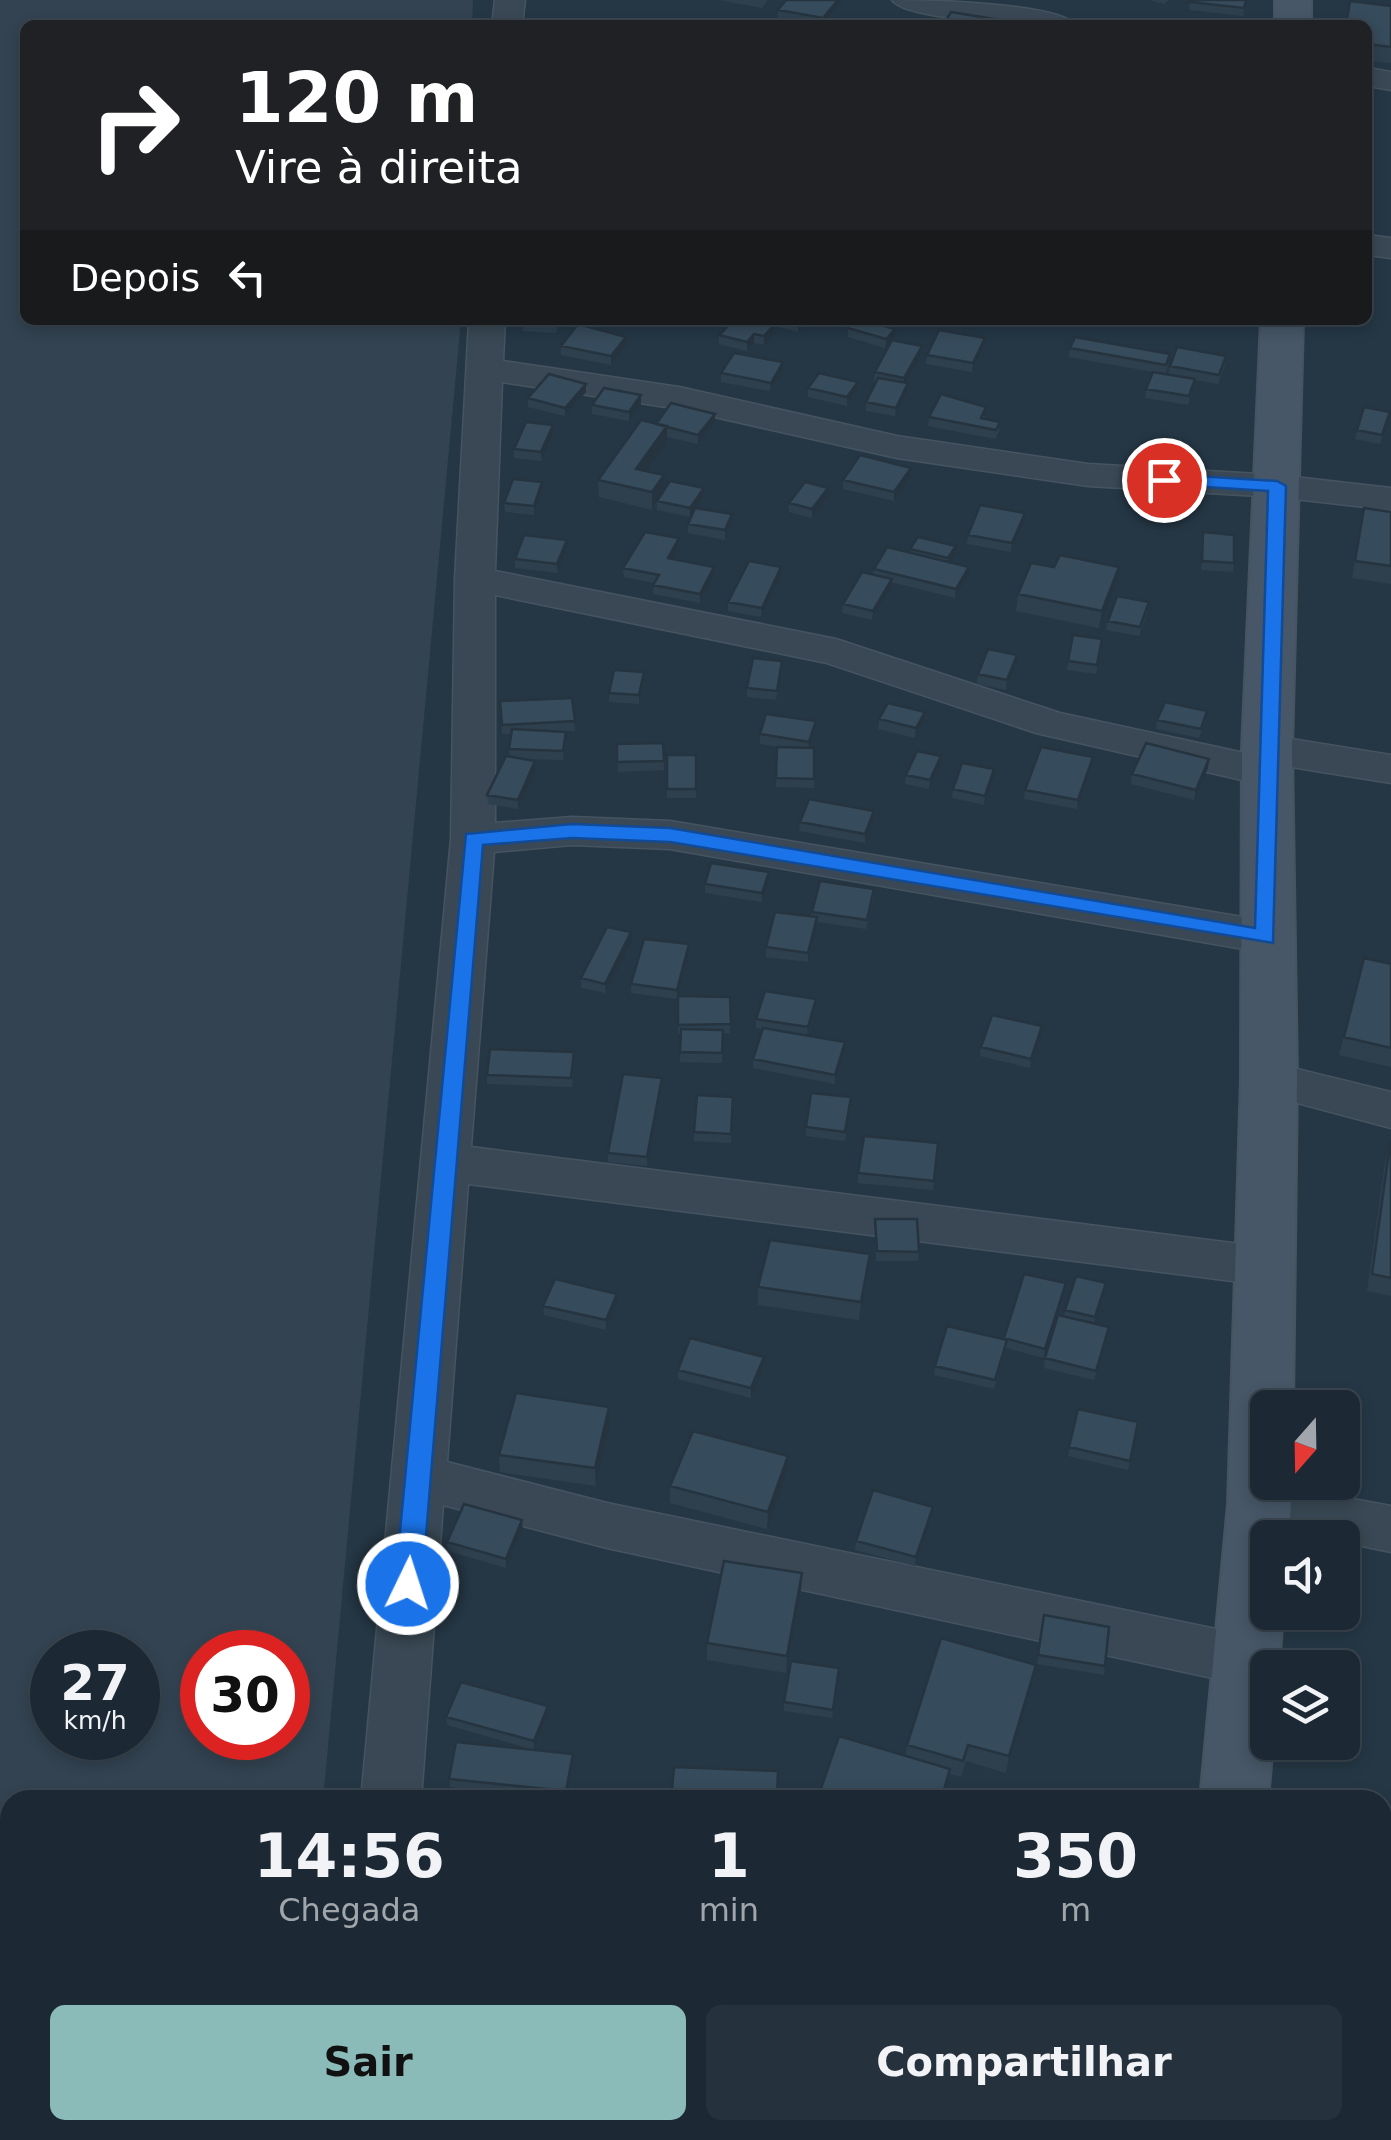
<!DOCTYPE html>
<html lang="pt">
<meta charset="utf-8">
<style>
:root{--surface:#1c2934;--page:#25313c;--text:#f1f3f6;--muted:#a0a6ac;--line:#3a454f;--accent:#8bbbb9}
body{margin:0;font-family:"DejaVu Sans",sans-serif;background:var(--page);color:var(--text);height:100vh;display:flex;flex-direction:column;font-size:38px;white-space:nowrap}
*{box-sizing:border-box;margin:0}
p{font-size:32px;color:var(--muted)}
.icon{flex:none;width:55px;height:55px;fill:none;stroke:currentColor;stroke-width:2;stroke-linecap:round;stroke-linejoin:round}
.map{position:relative;flex:1;overflow:hidden}
.side{position:absolute;left:0px;top:1790px;width:1392px;height:350px;display:flex;flex-direction:column;background:var(--surface);border-radius:30px 30px 0 0;box-shadow:0 5px 15px #0003,0 0 0 2px var(--line)}
.side>*{flex:none}
.guide{position:absolute;left:20px;top:20px;width:1352px;height:305px;border-radius:15px;box-shadow:0 5px 15px #0003,0 0 0 2px var(--line);background:#202124;color:#fff;overflow:hidden}
.needle{width:65px;rotate:200deg}
.fabs{position:absolute;left:1250px;top:1390px;display:grid;gap:20px}
.fabs a{display:grid;place-items:center;width:110px;height:110px;border-radius:15px;background:var(--surface);box-shadow:0 5px 15px #0003,0 0 0 2px var(--line);font-size:50px}
.speed{position:absolute;left:30px;top:1630px;display:flex;gap:20px;font-size:50px;font-weight:700;text-align:center}
.speed>*{display:grid;place-content:center;width:130px;height:130px;border-radius:50%;background:var(--surface);box-shadow:0 5px 15px #0003,0 0 0 2px var(--line);line-height:1}
.speed small{font-size:25px;font-weight:400}
.speed .limit{border:15px solid #d22;background:#fff;color:#111}
.pin{position:absolute;display:grid;place-items:center;width:85px;height:85px;color:#fff;margin:-42px;border:5px solid #fff;border-radius:50%;box-shadow:0 2px 10px #0007}
.me{position:absolute;width:110px;margin:-55px;rotate:4deg;stroke-linejoin:round;filter:drop-shadow(0 0 8px #0008)}
.turn{display:flex;align-items:center;gap:35px;height:210px;padding:0 50px;font-size:45px}
.turn .icon{width:130px;height:130px;stroke-width:2.5}
.turn b{display:block;font-size:70px;line-height:85px}
.then{display:flex;align-items:center;height:95px;padding:0 50px;background:#0003;gap:20px;font-size:38px}
.eta{display:flex;justify-content:space-evenly;align-items:center;height:170px;text-align:center}
.eta b{font-size:60px;font-weight:700;line-height:70px}
.primary-button{display:flex;gap:20px;margin-top:auto;padding:20px 50px}
.primary-button a{flex:1;height:115px;border-radius:15px;background:var(--accent);color:#111;font-size:40px;font-weight:700;line-height:115px;text-align:center}
.primary-button a+a{background:var(--page);color:var(--text)}
.map>svg:first-child{display:block}
.airport{fill:#334351;fill-rule:evenodd}
.lines{fill:none;stroke-linecap:round;stroke-linejoin:round}
.street-casing{stroke:#465460;stroke-width:3}
.secondary-casing{stroke:#465460;stroke-width:4}
.street{fill:#394854;fill-rule:evenodd}
.secondary{fill:#475767;fill-rule:evenodd}
.wall{fill:#2e404e}
.shaded-wall{fill:#263440}
.building{fill:#364b5b;stroke:#263440;stroke-width:2.5}
.route{fill:#1a73e8;stroke:#114b97;stroke-width:2.5}
</style>
<div class="map">
<svg width="1391" height="2140" viewBox="0 0 1391 2140">
<rect width="100%" height="100%" fill="#253745"/>
<path class="airport" d="M0,0H473L472,25H25V320H461L323,1800H10V2130H292L291,2140H0ZM52,1652H138V1738H52ZM202,1652H288V1738H202Z"/>
<g class="lines">
<g class="street-casing">
<path id="street" d="M495,0H525L522,25H492Z
M892,0C923,0 1060,3 1075,25C1045,25 907,22 892,0Z
M1368,68L1391,72V90L1368,86Z
M1368,235L1391,238V258L1368,255Z
M469,320H505L503,361L679,387L897,436L1088,464L1277,475L1391,488V510L1277,497L1088,486L897,458L679,409L502,382L495,571L836,639L1060,713L1249,754L1246,749L1252,739L1267,735L1391,755V783L1285,766L1289,772L1283,782L1268,786L1036,733L827,663L495,595V823L572,817L670,821L1266,921L1282,926L1289,937L1282,948L1266,953L670,849L572,845L494,852L471,1147L1264,1247L1282,1252L1289,1266L1282,1280L1264,1285L468,1184L447,1462L607,1503L1245,1635L1265,1643L1274,1660L1265,1677L1245,1685L607,1548L443,1505L421,1800H361L451,839L455,579Z
M1269,1062L1391,1092V1128L1252,1091L1245,1079L1252,1067Z
M1260,1482L1391,1506V1552L1342,1542V1538H1317L1241,1520L1233,1504L1241,1488Z
M1382,1919L1391,1921V1979L1382,1977Z
M336,2130H400L399,2140H335Z"/>
</g>
<g class="secondary-casing">
<path id="secondary" d="M1275,0H1311V25H1275Z
M1261,320H1303L1292,749L1297,1079L1293,1408H1268V1482H1292L1289,1538H1268V1612H1283L1279,1668H1268V1742H1273L1268,1800H1200L1228,1504L1241,1079L1242,749Z
M1180,2130H1254V2140H1180Z"/>
</g>
<use href="#street" class="street"/>
<use href="#secondary" class="secondary"/>
</g>
<path class="wall" d="M719,0H768L762,8Z
M1149,0H1169L1164,4Z
M1246,0L1243,16L1189,10L1190,2Z
M843,1L828,20L845,23V25H817L778,18V10Z
M1391,6V63L1368,61V25Z
M559,320L556,333L523,331L522,322Z
M734,320H808L798,332L774,326V334L764,345L754,343L747,351L719,344V335Z
M848,328L895,337L892,340L922,346L921,355L906,383L907,392L895,416L866,411V402L877,382L874,381L875,372L892,341L885,348L848,337Z
M985,338L984,347L972,372L926,364L927,355Z
M561,346H626L611,365L561,355Z
M1070,348L1169,363L1165,374L1168,375L1170,366L1226,356L1225,365L1218,384L1195,380L1188,405L1145,398L1146,389L1153,372L1069,357Z
M783,371L770,391L721,382V373Z
M808,388L857,391L847,406L808,397Z
M586,392L565,416L528,407V398Z
M641,395V404L629,421L592,414V405Z
M1390,412L1380,444L1355,439L1357,430Z
M715,414V423L698,444L667,437V443L647,471L664,475V490L704,497L696,509L732,523L725,540L688,533V524L693,512L690,517L657,510V503L652,510L599,497L598,480L656,424Z
M986,416L984,418L1000,430L995,439L928,426L929,417Z
M553,425V434L542,461L514,458V449Z
M911,468L910,477L894,501L843,489V480Z
M542,482V491L534,515L505,512L504,503Z
M828,497L812,518L789,512V503Z
M1364,508L1391,512V584L1352,578Z
M1024,522L1011,552L967,544L968,535Z
M1203,532L1234,563L1233,572L1201,570Z
M679,538V547L672,559L714,576L700,603L653,594L654,583L624,577L623,568Z
M567,549L558,573L515,568V559Z
M910,549L955,555L950,563L968,576L955,598L891,582V588L872,620L842,613L843,604L873,574L874,569L910,553Z
M781,576L761,617L728,611V602Z
M1117,584L1099,628L1016,611L1018,594Z
M1148,611L1139,636L1106,630L1108,621Z
M1102,639L1096,674L1067,670L1068,661Z
M782,661L776,700L747,697V688Z
M1016,664L1006,690L977,684L978,674Z
M644,681L639,704L609,702V693Z
M572,698L575,731H559L566,732L563,760L522,759L535,761L536,770L518,809L488,804L487,795L509,756L511,734H502L500,701Z
M879,719L924,721L915,738L878,729Z
M1157,720H1206L1199,738L1156,729Z
M815,730L809,748H814V788L776,787L777,747L787,748L760,744V734Z
M663,743L664,770L618,772L617,744Z
M667,755H696V798H667Z
M1209,759L1208,768L1194,800L1131,784L1132,774Z
M940,765L929,789L905,784L906,775Z
M1092,766L1077,809L1024,799L1025,790Z
M994,778L984,805L952,798L953,789Z
M874,820L865,843L799,831L800,822Z
M769,881L762,902L705,893V884Z
M874,889V898L866,929L817,922L808,962L766,957V947L811,917L812,912Z
M632,942L606,993L581,988V978Z
M689,944V953L677,999L631,993V984Z
M1364,958L1391,964V1067L1339,1055Z
M678,996L730,997V1033H723L722,1063L680,1062L681,1034H678Z
M816,999L815,1008L808,1036L845,1042L844,1051L835,1084L753,1068V1059L762,1029L756,1028V1019Z
M1042,1026L1041,1035L1030,1068L980,1056L981,1047Z
M574,1061L572,1087L487,1084V1075Z
M662,1078V1088L647,1166L608,1162V1153Z
M733,1097L731,1143L694,1141V1132Z
M850,1106L845,1141L806,1136V1127Z
M938,1143L933,1190L858,1183V1173Z
M1390,1144L1391,1145V1296L1367,1291L1385,1162Z
M875,1219L919,1252L918,1261H876Z
M868,1272L859,1320L758,1305V1287Z
M1106,1283L1094,1324L1107,1336L1094,1380L1044,1368L1045,1358L1064,1316L1065,1310Z
M1064,1292L1044,1358L1006,1348L994,1389L934,1375L935,1366L1003,1339Z
M617,1303L606,1330L544,1315L543,1306Z
M764,1357V1366L751,1398L678,1379V1370Z
M609,1407L610,1425L596,1486L500,1472L499,1455Z
M1078,1409L1138,1422L1128,1470L1068,1456Z
M788,1456L787,1474L767,1529L670,1503V1486Z
M933,1507L932,1515L915,1566L855,1550L856,1541Z
M523,1529L506,1568L448,1551L447,1542Z
M802,1573L801,1590L786,1673L707,1660V1643Z
M1044,1615L1105,1666L1104,1675L1037,1664Z
M1036,1665L1033,1682L1006,1773L966,1761L961,1777L950,1774L944,1800H817L906,1756L907,1745Z
M839,1668L832,1718L784,1711V1702Z
M548,1706V1714L534,1750L447,1725L446,1717Z
M573,1762L567,1799L450,1787L449,1779Z
M1382,1829L1391,1831V1891L1382,1889Z
M1382,1987L1391,1990V2087L1382,2084Z"/>
<path class="shaded-wall" d="M838,0H843V1L823,25V18Z
M801,320H808L798,332V324Z
M774,325V334L764,345V336Z
M895,329V337L885,348L886,339Z
M754,334V343L747,351V342Z
M626,337V346L611,365V356Z
M985,338L984,347L972,372L973,363Z
M922,346L921,355L904,387V378Z
M783,362V371L770,391L771,383Z
M858,382L857,391L847,406V397Z
M908,383L907,392L895,416L896,408Z
M586,384V392L565,416V408Z
M641,395V404L629,421V412Z
M715,414V423L698,444V435Z
M553,425V434L542,461L541,452Z
M667,426V443L636,486V469Z
M911,468L910,477L894,501V492Z
M664,475V493L657,501L652,510V492Z
M542,482V491L534,515V506Z
M704,488V497L690,517V508Z
M828,488V497L812,518V509Z
M1025,513L1024,522L1011,552L1012,543Z
M732,514V523L725,540V530Z
M679,538V547L668,567V558Z
M567,540V549L558,573L557,564Z
M956,546L955,555L948,567V558Z
M714,567V576L700,603V594Z
M781,567V576L761,617L762,608Z
M969,567L968,576L955,598L956,589Z
M1119,567L1117,584L1099,628L1102,611Z
M892,579L891,588L872,620L873,611Z
M1017,655L1016,664L1006,690L1007,680Z
M644,672V681L639,704V695Z
M925,712L924,721L915,738L916,728Z
M816,721L815,730L808,751L809,742Z
M941,756L940,765L929,789L930,780Z
M1093,757L1092,766L1077,809L1078,800Z
M1209,759L1208,768L1194,800L1196,790Z
M535,761L536,770L518,809V800Z
M994,769V778L984,805L985,796Z
M874,811V820L865,843V834Z
M769,872V881L762,902V893Z
M817,917L816,927L808,962V953Z
M631,932L632,942L606,993L605,984Z
M689,944V953L677,999V990Z
M816,999L815,1008L807,1037L808,1027Z
M1042,1026L1041,1035L1030,1068L1031,1059Z
M845,1042L844,1051L835,1084V1075Z
M662,1078V1088L647,1166V1157Z
M870,1254L868,1272L859,1320L861,1302Z
M1066,1283L1064,1292L1044,1358L1045,1349Z
M617,1294V1303L606,1330V1320Z
M764,1357V1366L751,1398V1388Z
M609,1407L610,1425L596,1486L595,1468Z
M788,1456L787,1474L767,1529L768,1512Z
M933,1507L932,1515L915,1566L916,1557Z
M522,1520L523,1529L506,1568V1559Z
M802,1573L801,1590L786,1673L787,1656Z
M1036,1665L1033,1682L1006,1773L1009,1756Z
M548,1706V1714L534,1750V1741Z
M573,1754V1762L567,1799L566,1791Z
M950,1769L948,1785L944,1800H941Z"/>
<path class="building" d="M786,0H838L823,18L778,10Z
M1191,0H1246L1244,8L1190,2Z
M1350,1L1391,6V47L1368,44V25H1346Z
M951,12L994,19L991,25H943Z
M825,19L845,23L843,25H820Z
M536,20L571,25H533Z
M743,21L758,25H739Z
M523,320H557L556,324L522,322Z
M734,320H767L764,323L774,325L764,336L754,334L747,342L719,335Z
M783,320H801L798,324Z
M856,320H865L895,329L886,339L848,328Z
M578,324L626,337L611,356L561,346Z
M939,330L985,338L973,363L927,355Z
M1075,337L1170,354L1166,365L1070,348Z
M892,340L922,346L904,378L875,372Z
M1177,347L1226,356L1219,375L1170,366Z
M734,353L783,362L771,383L721,373Z
M1153,372L1195,379L1189,396L1146,389Z
M819,373L858,382L847,397L808,388Z
M549,374L586,384L565,408L528,398Z
M878,378L908,383L896,408L866,402Z
M604,388L641,395L629,412L592,405Z
M941,394L986,407L981,418L1000,422L996,430L929,417Z
M671,403L715,414L698,435L656,424Z
M1364,407L1390,412L1382,435L1357,430Z
M641,420L667,426L636,469L664,475L652,492L598,480Z
M526,422L553,425L541,452L514,449Z
M860,455L911,468L894,492L843,480Z
M513,479L542,482L534,506L504,503Z
M670,481L704,488L690,508L657,501Z
M805,482L828,488L812,509L789,503Z
M980,505L1025,513L1012,543L968,535Z
M695,508L732,514L725,530L688,524Z
M1364,508L1391,512V566L1355,561Z
M645,532L679,538L668,558L714,567L700,594L653,585L659,575L623,568Z
M1203,532L1234,535V563L1202,561Z
M524,535L567,540L557,564L515,559Z
M918,537L956,546L948,558L910,549Z
M887,547L969,567L956,589L874,569Z
M1060,555L1119,567L1102,611L1018,594L1031,563L1054,567Z
M749,561L781,567L762,608L728,602Z
M862,572L892,579L873,611L843,604Z
M1117,596L1149,602L1140,627L1108,621Z
M1073,635L1102,639L1097,665L1068,661Z
M988,649L1017,655L1007,680L978,674Z
M753,658L782,661L777,691L747,688Z
M614,670L644,672L639,695L609,693Z
M572,698L575,721L502,725L500,701Z
M1165,702L1207,711L1201,729L1157,720Z
M888,703L925,712L916,728L879,719Z
M766,714L816,721L809,742L760,734Z
M512,729L566,732L563,751L509,749Z
M663,743L664,761L617,762V744Z
M1146,743L1209,759L1196,790L1132,774Z
M777,747L814,748V779L776,778Z
M1041,747L1093,757L1078,800L1025,790Z
M917,751L941,756L930,780L906,775Z
M667,755H696V789H667Z
M506,756L535,761L518,800L487,795Z
M962,763L994,769L985,796L953,789Z
M809,799L874,811L865,834L800,822Z
M711,863L769,872L762,893L705,884Z
M820,881L874,889L867,920L812,912Z
M775,912L817,917L808,953L766,947Z
M607,927L631,932L605,984L581,978Z
M644,939L689,944L677,990L631,984Z
M1364,958L1391,964V1048L1344,1037Z
M765,991L816,999L808,1027L756,1019Z
M678,996L730,997L731,1024L678,1025Z
M992,1015L1042,1026L1031,1059L981,1047Z
M763,1028L845,1042L835,1075L753,1059Z
M681,1029L723,1030L722,1053L680,1052Z
M490,1049L574,1052L571,1078L487,1075Z
M623,1074L662,1078L647,1157L608,1153Z
M811,1093L851,1097L845,1132L806,1127Z
M697,1095L733,1097L731,1134L694,1132Z
M864,1136L938,1143L934,1181L858,1173Z
M1390,1144L1391,1145V1278L1372,1274Z
M875,1219H917L919,1252L877,1251Z
M770,1240L870,1254L861,1302L758,1287Z
M1024,1274L1066,1283L1045,1349L1004,1338Z
M1076,1276L1106,1283L1095,1317L1065,1310Z
M555,1279L617,1294L606,1320L543,1306Z
M1058,1315L1109,1327L1096,1371L1045,1358Z
M947,1326L1007,1340L995,1380L935,1366Z
M690,1338L764,1357L751,1388L678,1370Z
M516,1393L609,1407L595,1468L499,1455Z
M1078,1409L1138,1422L1130,1461L1069,1447Z
M693,1431L788,1456L768,1512L670,1486Z
M873,1490L933,1507L916,1557L856,1541Z
M464,1504L522,1520L506,1559L447,1542Z
M724,1561L802,1573L787,1656L707,1643Z
M1044,1615L1109,1627L1105,1666L1038,1655Z
M941,1638L1036,1665L1009,1756L968,1745L963,1761L907,1745Z
M791,1661L839,1668L833,1710L784,1702Z
M461,1682L548,1706L534,1741L446,1717Z
M839,1736L950,1769L941,1800H817Z
M456,1742L573,1754L566,1791L449,1779Z
M674,1767L778,1771L777,1800H671Z
M1382,1829L1391,1831V1882L1382,1881Z
M1382,1987L1391,1990V2070L1382,2067Z
M1295,2130H1329L1326,2140H1292Z"/>
<path class="route" d="M1164,474L1277,481L1286,486L1273,943L670,842L572,838L483,845L422,1584L418,1592H399L395,1584L466,834L572,824L670,828L1255,928L1268,491L1158,484L1155,480Z"/>
</svg>
<div class="fabs">
<a><svg class="needle" viewBox="-14 -14 28 28"><path d="M0-13l5 13h-10z" fill="#e53935"/><path d="M0 13l5-13h-10z" fill="#a0a6ac"/></svg></a>
<a><svg class="icon" aria-label="sound" viewBox="0 0 24 24"><path d="M4 9h4l5-4v14l-5-4H4zM17 9q2 3 0 6"/></svg></a>
<a><svg class="icon" aria-label="layers" viewBox="0 0 24 24"><path d="M12 4l9 5-9 5-9-5zM3 14l9 5 9-5"/></svg></a>
</div>
<div class="speed"><div>27<small>km/h</small></div><div class="limit">30</div></div>
<div class="pin" style="left:1164px;top:480px;background:#d93025"><svg class="icon" aria-label="arrive" viewBox="0 0 24 24"><path d="M6 21V4h12l-3 4 3 4H6"/></svg></div>
<svg class="me" style="left:408px;top:1584px" viewBox="-20 -20 40 40"><circle r="17" fill="#1a73e8" stroke="#fff" stroke-width="3"/><path d="M0-11L8 9 0 5-8 9z" fill="#fff"/></svg>
<div class="guide">
<div class="turn"><svg class="icon" aria-label="right" viewBox="0 0 24 24"><path d="M7 20v-9h11M14 6l5 5-5 5"/></svg><div><b>120 m</b>Vire à direita</div></div>
<div class="then">Depois<svg class="icon" aria-label="left" viewBox="0 0 24 24"><path d="M17 20v-9H6M10 6l-5 5 5 5"/></svg></div>
</div>
<section class="side">
<div class="eta">
<div><b>14:56</b><p>Chegada</p></div>
<div><b>1</b><p>min</p></div>
<div><b>350</b><p>m</p></div>
</div>
<div class="primary-button"><a>Sair</a><a>Compartilhar</a></div>
</section>
</div>
